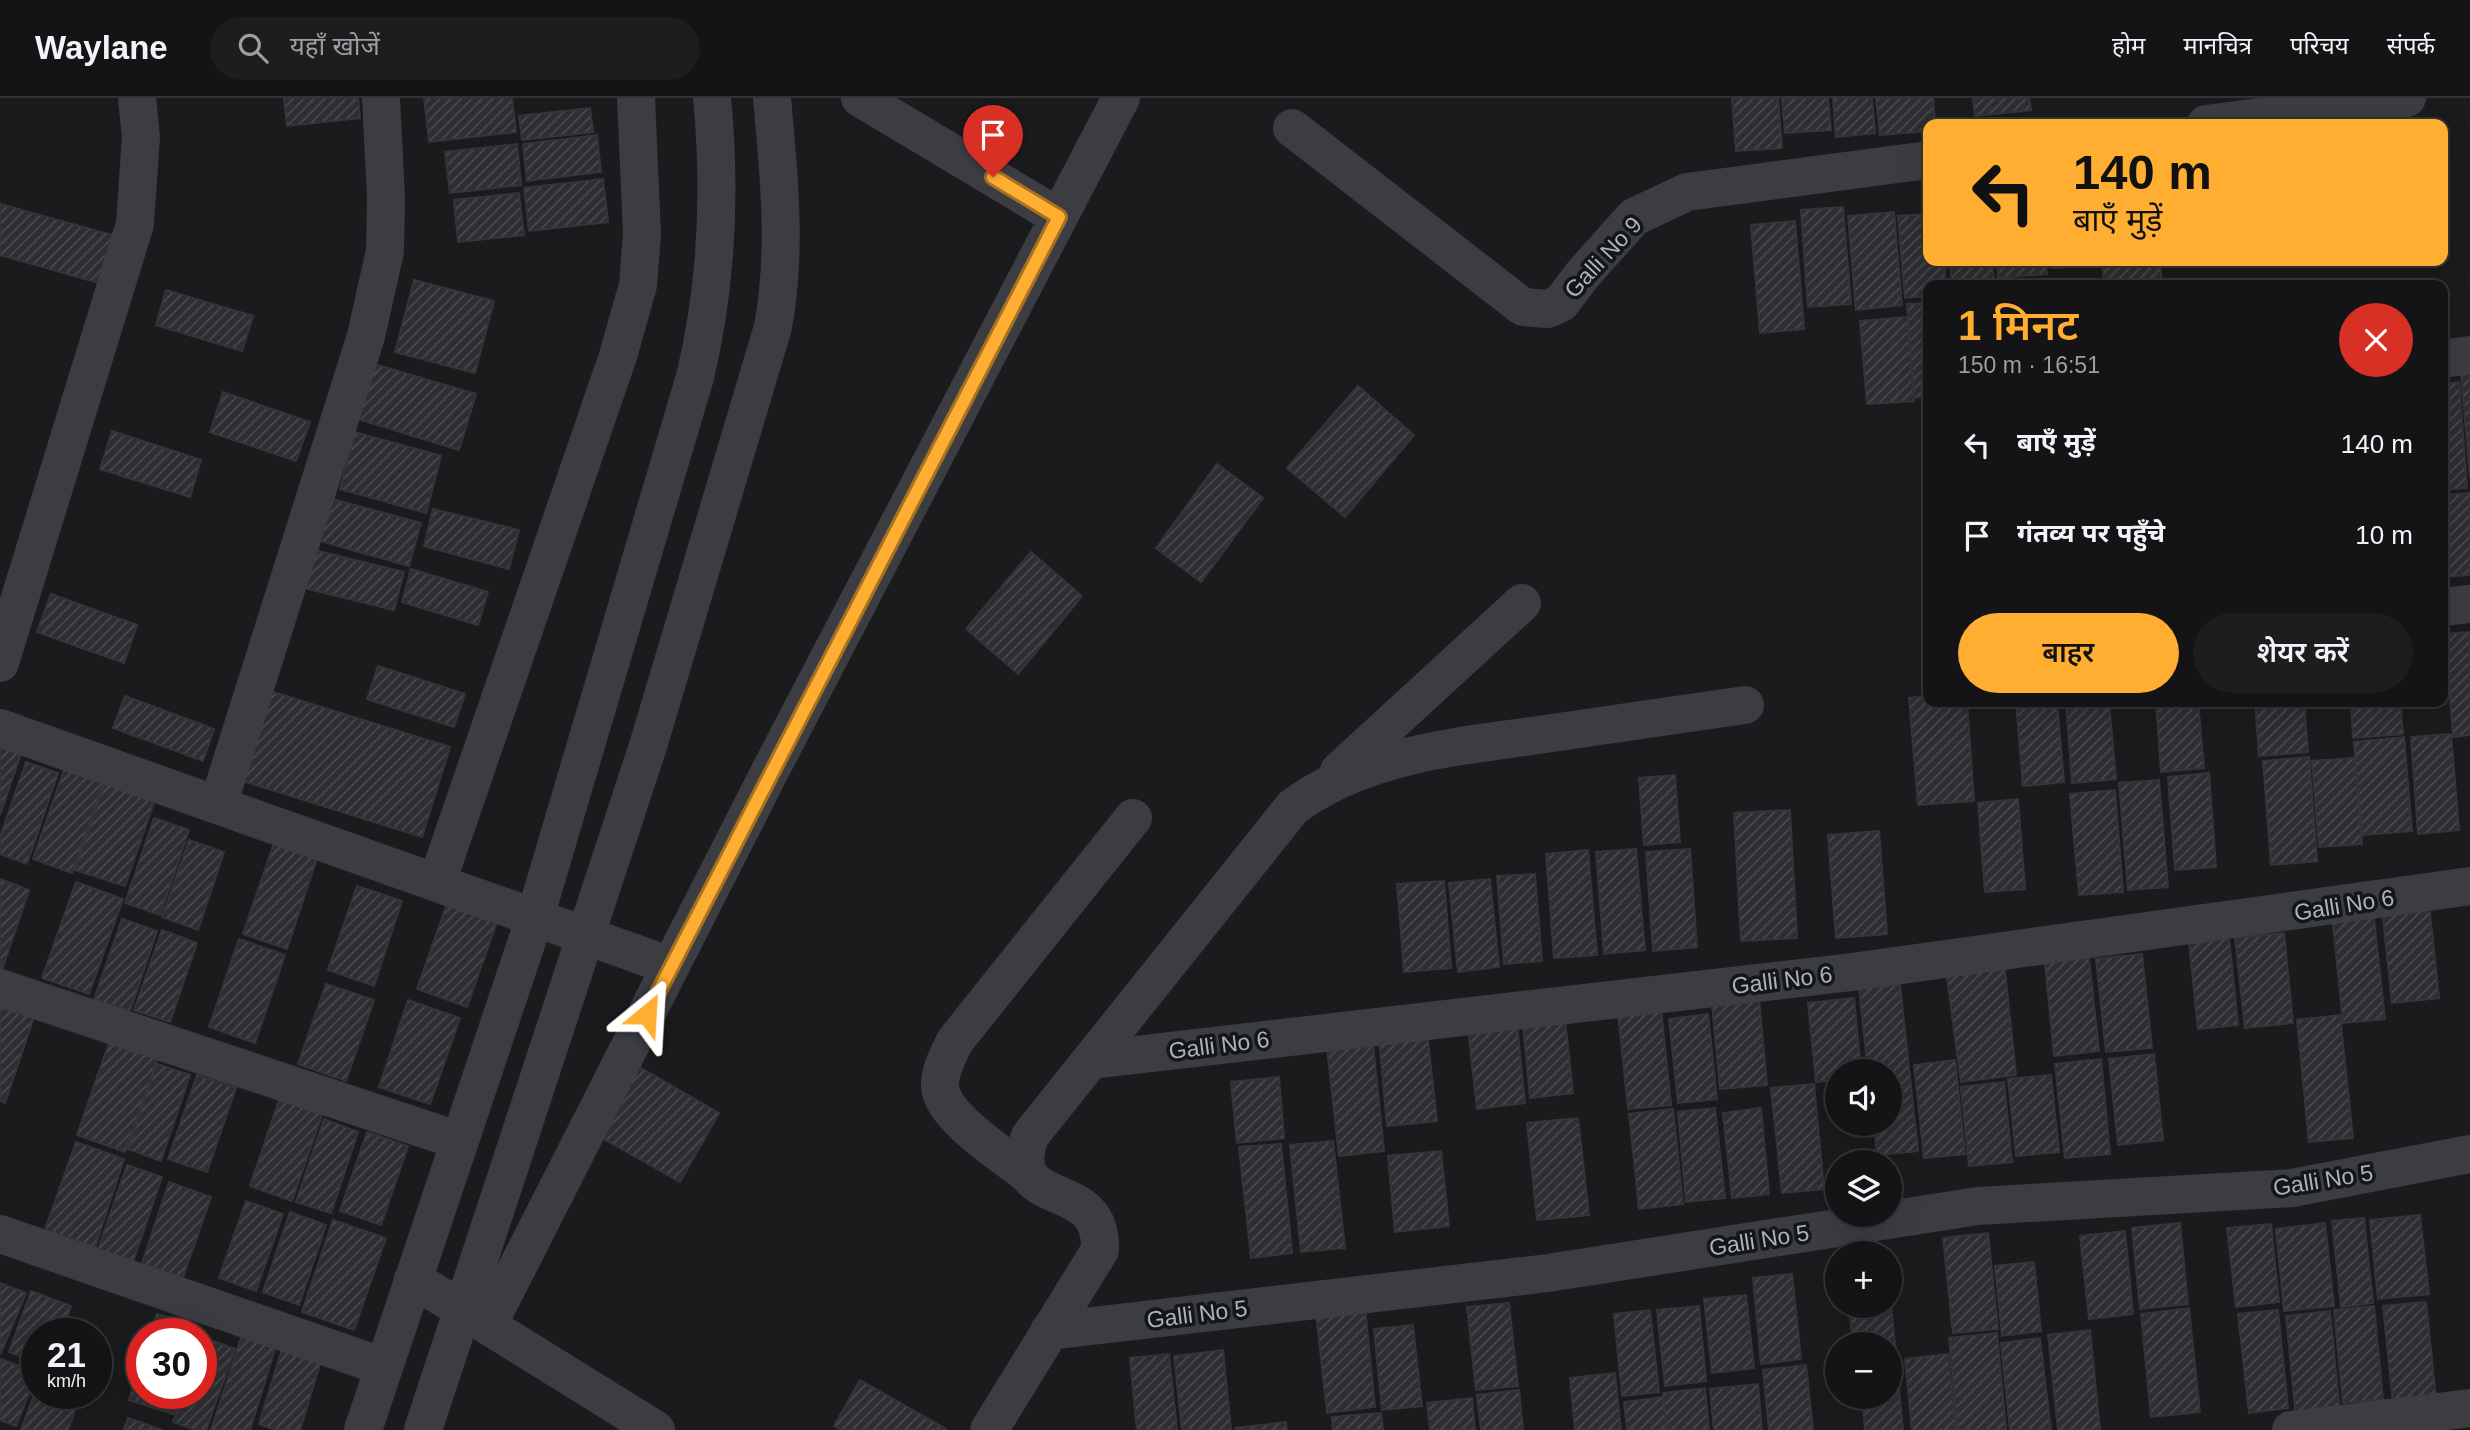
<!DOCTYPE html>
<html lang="hi">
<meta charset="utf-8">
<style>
:root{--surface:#141416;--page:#1d1d1f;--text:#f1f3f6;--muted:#9d9ea1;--line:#333335;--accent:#ffae31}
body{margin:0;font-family:Helvetica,"Noto Sans Devanagari",sans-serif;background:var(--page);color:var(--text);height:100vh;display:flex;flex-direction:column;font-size:26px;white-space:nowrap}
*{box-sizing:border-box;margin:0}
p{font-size:23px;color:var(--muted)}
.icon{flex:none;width:38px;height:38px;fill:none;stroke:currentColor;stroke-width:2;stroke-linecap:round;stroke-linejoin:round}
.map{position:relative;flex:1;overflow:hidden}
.details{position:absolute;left:1923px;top:182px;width:525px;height:427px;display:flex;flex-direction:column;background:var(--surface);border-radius:14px;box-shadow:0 7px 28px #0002,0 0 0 2px var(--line)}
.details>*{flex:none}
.banner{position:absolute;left:1923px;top:21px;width:525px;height:147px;border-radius:14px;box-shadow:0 7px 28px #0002,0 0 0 2px var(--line);background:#ffae31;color:#111;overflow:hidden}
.tools{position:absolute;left:1825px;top:961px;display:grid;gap:14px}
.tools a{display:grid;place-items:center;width:77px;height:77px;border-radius:50%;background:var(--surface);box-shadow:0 7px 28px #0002,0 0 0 2px var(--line);font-size:35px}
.speed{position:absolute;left:21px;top:1220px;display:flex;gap:14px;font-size:35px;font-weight:700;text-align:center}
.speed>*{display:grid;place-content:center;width:91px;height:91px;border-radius:50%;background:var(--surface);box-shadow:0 7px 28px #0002,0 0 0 2px var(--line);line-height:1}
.speed small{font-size:18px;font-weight:400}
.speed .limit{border:10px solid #d22;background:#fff;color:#111}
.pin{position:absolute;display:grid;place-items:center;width:60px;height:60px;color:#fff;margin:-72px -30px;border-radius:50% 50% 50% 0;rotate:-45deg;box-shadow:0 0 7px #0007}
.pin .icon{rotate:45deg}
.me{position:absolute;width:77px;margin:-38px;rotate:27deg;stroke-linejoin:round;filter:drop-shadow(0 0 5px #0008)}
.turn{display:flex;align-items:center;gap:24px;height:147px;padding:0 35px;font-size:32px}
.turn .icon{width:91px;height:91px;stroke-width:2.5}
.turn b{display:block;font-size:49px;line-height:60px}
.round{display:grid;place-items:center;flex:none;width:74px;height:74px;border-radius:37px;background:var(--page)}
.headline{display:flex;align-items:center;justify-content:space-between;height:119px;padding:0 35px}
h1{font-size:42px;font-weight:600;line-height:52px;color:var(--accent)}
.cta{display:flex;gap:14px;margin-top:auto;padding:14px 35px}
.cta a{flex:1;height:80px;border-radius:42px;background:var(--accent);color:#111;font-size:28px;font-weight:600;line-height:80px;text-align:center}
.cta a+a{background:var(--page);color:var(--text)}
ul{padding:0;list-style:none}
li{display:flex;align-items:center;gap:21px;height:91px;padding:0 35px}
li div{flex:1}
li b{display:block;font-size:26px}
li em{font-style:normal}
header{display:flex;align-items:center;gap:42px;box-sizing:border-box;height:98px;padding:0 35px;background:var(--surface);border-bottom:2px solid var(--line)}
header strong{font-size:33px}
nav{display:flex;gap:38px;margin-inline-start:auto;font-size:24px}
.search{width:490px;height:63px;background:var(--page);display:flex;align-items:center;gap:18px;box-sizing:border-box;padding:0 24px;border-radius:38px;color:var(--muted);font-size:26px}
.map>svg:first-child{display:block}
.building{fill:url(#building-hatch);stroke:#343539;stroke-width:2}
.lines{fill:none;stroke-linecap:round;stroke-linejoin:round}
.minor{stroke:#3b3d43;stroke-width:38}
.route-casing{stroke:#a67120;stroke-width:18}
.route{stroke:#ffae31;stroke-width:12}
.labels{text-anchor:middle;stroke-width:7;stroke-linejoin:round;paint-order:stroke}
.street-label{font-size:23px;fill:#acb3be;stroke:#151618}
</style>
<header>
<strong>Waylane</strong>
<div class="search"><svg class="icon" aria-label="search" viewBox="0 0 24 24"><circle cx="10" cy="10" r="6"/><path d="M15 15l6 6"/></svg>यहाँ खोजें</div>
<nav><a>होम</a><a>मानचित्र</a><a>परिचय</a><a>संपर्क</a></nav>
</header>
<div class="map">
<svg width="2470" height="1332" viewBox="0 0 2470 1332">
<defs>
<pattern id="building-hatch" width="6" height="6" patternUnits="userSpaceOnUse" patternTransform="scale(1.75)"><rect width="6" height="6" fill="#2d2e31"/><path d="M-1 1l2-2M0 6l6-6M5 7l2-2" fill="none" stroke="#494a4d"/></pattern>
</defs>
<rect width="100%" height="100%" fill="#1a1b1d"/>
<path class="building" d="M284,0H358L360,20L287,28Z
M424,0H512L516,34L429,44Z
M1732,0H1778L1782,50L1736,53Z
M1782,0H1828L1831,32L1785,35Z
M1833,0H1872L1875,35L1836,39Z
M1876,0H1933L1935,26H1928V33L1880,37Z
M1973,0H2029L2031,12L1975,18Z
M590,10L593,34L522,42L519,18Z
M597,37L601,74L527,83L523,46Z
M517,46L521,87L450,95L445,54Z
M603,81L608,124L529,133L524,90Z
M519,95L524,137L458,144L454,102Z
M0,106L112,137L99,185L0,157Z
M1843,109L1851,206L1808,209L1801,112Z
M1894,114L1902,207L1856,212L1848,118Z
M1928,116V163H1944L1946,187H1928V198L1905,200L1898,118Z
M1795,123L1804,231L1760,235L1751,127Z
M1950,163H1992L1994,187H1952Z
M1997,163H2046L2047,176L1998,180Z
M2052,163H2099V167L2053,170Z
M2102,163H2160L2162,187H2104Z
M414,182L494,203L475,275L395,254Z
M166,192L253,218L242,253L156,227Z
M1928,205V298L1914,300L1907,206Z
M1907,219L1914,303L1867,306L1860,223Z
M2470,264V380L2460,265Z
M374,266L476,296L459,352L358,321Z
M2459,284L2467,390L2443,392V286Z
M1358,288L1414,337L1345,419L1287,370Z
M223,294L310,324L296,363L210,334Z
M112,333L201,362L190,399L100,371Z
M355,334L441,358L426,415L340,391Z
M1217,366L1263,400L1201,484L1156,450Z
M2470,395V477L2443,479V397Z
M332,401L421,425L409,468L320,443Z
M433,411L519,432L509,471L424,448Z
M314,452L404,474L394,512L304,490Z
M1031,454L1082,498L1018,576L966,531Z
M411,471L488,494L478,527L402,504Z
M51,496L137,527L124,565L37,534Z
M2470,534V637L2453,639L2445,536Z
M378,568L465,596L454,629L367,601Z
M270,593L450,649L422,739L243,683Z
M125,598L214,631L203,663L113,630Z
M1928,598V604H1967L1974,703L1918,707L1909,600Z
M2016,604H2057L2064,684L2023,688Z
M2066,604H2109L2116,681L2072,685Z
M2156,604H2198L2204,670L2161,674Z
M2255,604H2304L2308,654L2259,658Z
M2351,604H2400L2403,636L2353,640Z
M2451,636L2459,732L2418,736L2411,639Z
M2404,639L2412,733L2362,737L2354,644Z
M0,649L21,656L0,717Z
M2309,659L2317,763L2271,767L2263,663Z
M2355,660L2362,746L2319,749L2312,663Z
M26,664L58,675L27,766L0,756V739Z
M110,670L160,687L125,788L75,772Z
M64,672L103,685L72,775L33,761Z
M2209,675L2216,769L2175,772L2168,679Z
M1675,677L1680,744L1644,747L1639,680Z
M2159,682L2168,789L2128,792L2119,685Z
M2115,692L2123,794L2079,797L2070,696Z
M2018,701L2025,791L1985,794L1978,705Z
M1790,712L1797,840L1741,843L1734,715Z
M154,720L189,732L160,817L125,805Z
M1879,733L1887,836L1836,840L1828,737Z
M277,736L320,751L287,851L243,836Z
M189,742L224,754L198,832L162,819Z
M1636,751L1645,852L1604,856L1596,754Z
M1690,751L1697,849L1653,853L1646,754Z
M1588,752L1597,857L1554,860L1546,756Z
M1535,776L1542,863L1504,866L1497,778Z
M0,781L29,792L1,875L0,874Z
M1490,781L1499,869L1458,874L1449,785Z
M1444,783L1451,870L1404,874L1397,786Z
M76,784L123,801L89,896L42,880Z
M357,788L402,803L374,888L328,872Z
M449,800L499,818L467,909L417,891Z
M2429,806L2439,900L2392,905L2382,810Z
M2373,812L2385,921L2343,925L2332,816Z
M122,821L157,833L130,913L94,901Z
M162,832L197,845L170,924L134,912Z
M2284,835L2293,925L2245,930L2235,840Z
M2229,839L2238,927L2198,931L2189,844Z
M239,841L285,857L255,945L209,929Z
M2088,851L2099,953L2054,958L2044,855Z
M2142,856L2152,950L2106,954L2096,861Z
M2004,864L2016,977L1961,984L1946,872Z
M326,886L374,902L346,983L298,966Z
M1900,887L1918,1053L1877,1057L1874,1026H1890V973H1868L1859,890Z
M1854,900L1861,973H1838V981L1816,984L1808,905Z
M1759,901L1767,987L1720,991L1712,906Z
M408,902L460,920L430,1006L379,989Z
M0,903L35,916L5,1005L0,1003Z
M1661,911L1671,1007L1628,1011L1618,915Z
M1564,912L1573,995L1530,1000L1522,917Z
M1708,916L1717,1001L1678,1005L1669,921Z
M1516,917L1525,1005L1477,1011L1467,922Z
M2340,917L2353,1040L2309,1044L2297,922Z
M1427,934L1437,1023L1387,1028L1379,939Z
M111,939L159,956L125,1054L77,1037Z
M1373,946L1384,1053L1339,1058L1327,950Z
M2154,956L2163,1042L2118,1047L2109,961Z
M2101,961L2110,1056L2065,1060L2055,966Z
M1955,962L1965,1056L1924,1060L1914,967Z
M157,966L190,977L161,1063L128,1051Z
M636,967L719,1015L680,1084L597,1037Z
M197,977L236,990L207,1074L168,1061Z
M2051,977L2059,1054L2016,1058L2008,981Z
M1279,979L1284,1040L1237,1045L1231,984Z
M2004,984L2012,1064L1969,1068L1961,989Z
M1814,986L1824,1091L1782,1095L1771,990Z
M283,990L326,1005L292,1103L250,1088Z
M1715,1010L1725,1100L1686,1104L1678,1014Z
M1761,1010L1769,1096L1732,1100L1723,1015Z
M1673,1011L1683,1106L1639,1111L1629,1016Z
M1578,1020L1589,1117L1537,1122L1527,1025Z
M324,1021L358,1034L331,1115L296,1104Z
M367,1034L408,1048L381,1127L340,1113Z
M1333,1043L1345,1150L1301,1154L1290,1047Z
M76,1044L124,1061L95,1149L45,1132Z
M1281,1046L1292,1155L1251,1160L1239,1049Z
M1441,1053L1449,1128L1395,1134L1388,1058Z
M127,1067L162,1079L131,1170L96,1157Z
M169,1084L211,1099L182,1182L141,1168Z
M246,1103L283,1116L256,1193L219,1180Z
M290,1114L326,1127L299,1207L263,1194Z
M2420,1117L2429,1196L2378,1201L2370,1122Z
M2364,1120L2373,1205L2341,1209L2332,1123Z
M333,1122L386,1140L354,1232L302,1214Z
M2180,1125L2188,1206L2140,1211L2132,1130Z
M2325,1125L2334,1208L2284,1213L2276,1131Z
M2271,1126L2279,1204L2236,1209L2227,1130Z
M2125,1133L2133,1216L2089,1221L2080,1138Z
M1988,1135L1998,1231L1953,1235L1943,1140Z
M2034,1164L2041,1233L2002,1238L1995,1168Z
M1792,1176L1801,1261L1761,1266L1753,1180Z
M0,1185L26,1195L1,1255L0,1254Z
M31,1193L71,1208L61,1236H37V1264L9,1254Z
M1746,1197L1754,1270L1712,1275L1704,1201Z
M1890,1198L1897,1264H1890V1246H1853L1849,1208H1890Z
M1364,1200L1375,1309L1327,1315L1315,1206Z
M2426,1204L2436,1300L2393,1305L2383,1208Z
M1509,1205L1518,1288L1476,1292L1467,1209Z
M1699,1208L1706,1283L1665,1288L1657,1212Z
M2374,1208L2383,1301L2343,1305L2334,1212Z
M2189,1210L2200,1314L2151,1319L2141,1216Z
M1650,1212L1659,1294L1622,1298L1614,1216Z
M2278,1212L2288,1310L2249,1315L2238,1216Z
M2330,1213L2340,1315L2296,1320L2286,1218Z
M157,1216L200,1229L198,1236H150Z
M1413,1227L1422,1308L1382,1312L1374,1231Z
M2090,1232L2100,1332H2058L2048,1237Z
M1997,1235L2006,1332H1958L1949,1240Z
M242,1237L276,1248L250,1332H211Z
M286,1238L325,1250L300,1332H277L259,1326Z
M203,1239L235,1251L206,1332H195L173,1324L183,1295H201Z
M2040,1240L2051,1332H2010L2001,1245Z
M1223,1252L1231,1332H1182L1174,1258Z
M1169,1256L1177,1332H1137L1130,1260Z
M1948,1256L1956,1332H1912L1905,1261Z
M1,1261L37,1275L16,1328L0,1322Z
M142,1263V1295H179L173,1316L129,1302Z
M1806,1267L1813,1332H1769L1763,1272Z
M1897,1268L1903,1332H1865L1862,1298H1890V1269Z
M1615,1275L1621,1332H1575L1570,1280Z
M860,1282L946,1331L945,1332H842L834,1328Z
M1758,1286L1762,1332H1714L1710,1291Z
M37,1288V1295H81L68,1332H21Z
M1705,1290L1709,1332H1667L1663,1295Z
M1519,1292L1523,1332H1481L1477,1297Z
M1663,1299L1667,1332H1627L1624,1304Z
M1472,1300L1475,1332H1430L1427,1305Z
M1381,1315L1383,1332H1333L1332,1319Z
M128,1320L162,1332H124Z
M1286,1324L1287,1332H1236V1330Z"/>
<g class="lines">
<path class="minor" d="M860,0L1059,119
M2206,26L2407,0
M1292,30L1523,209L1548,211L1561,205L1583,176L1634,119L1687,94L1928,62
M2443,261L2470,257
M2443,509L2470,506
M0,565L135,126L141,39L137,0
M0,630L671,868
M1339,673L1522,505
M218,707L366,238L385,153L386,100L381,0
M437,784L618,258L638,187L642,136L636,0
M0,890L460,1043
M1092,962L1852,874L2470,788
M1027,1076C1004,1057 943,1020 940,989C939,974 948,957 955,943L1133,720
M0,1136L384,1269
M413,1181L656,1332
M489,1225L769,675L1121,0
M1049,1233L1548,1175L1978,1108L2292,1090L2470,1056
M363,1332L535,819L695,279C717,187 721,94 712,0
M423,1332L648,648L773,229C787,153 779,77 772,0
M989,1332L1100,1152C1103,1075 1003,1117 1030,1038L1293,709C1366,655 1458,649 1545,636C1612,626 1679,617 1745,607
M2291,1332L2470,1310"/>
</g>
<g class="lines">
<g class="route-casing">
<path id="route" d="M647,916L1059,119L993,79"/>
</g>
<use href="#route" class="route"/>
</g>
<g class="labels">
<g class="street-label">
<text transform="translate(1603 159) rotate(-47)" y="8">Galli No 9</text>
<text transform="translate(2344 807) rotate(-9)" y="8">Galli No 6</text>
<text transform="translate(1782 882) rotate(-7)" y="8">Galli No 6</text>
<text transform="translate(1219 947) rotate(-7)" y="8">Galli No 6</text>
<text transform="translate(2323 1082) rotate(-9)" y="8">Galli No 5</text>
<text transform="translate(1759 1142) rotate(-9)" y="8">Galli No 5</text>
<text transform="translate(1197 1216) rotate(-7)" y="8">Galli No 5</text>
</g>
</g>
</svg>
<div class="tools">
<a><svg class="icon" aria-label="sound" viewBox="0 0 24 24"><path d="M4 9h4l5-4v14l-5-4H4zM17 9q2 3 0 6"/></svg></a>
<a><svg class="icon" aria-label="layers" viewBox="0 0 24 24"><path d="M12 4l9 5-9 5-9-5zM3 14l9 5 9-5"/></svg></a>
<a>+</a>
<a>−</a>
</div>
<div class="speed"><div>21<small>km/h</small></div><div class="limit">30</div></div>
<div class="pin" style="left:993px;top:79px;background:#d93025"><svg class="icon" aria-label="arrive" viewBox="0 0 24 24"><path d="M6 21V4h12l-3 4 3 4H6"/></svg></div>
<svg class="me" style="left:647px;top:916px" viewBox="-20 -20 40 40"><path d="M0-17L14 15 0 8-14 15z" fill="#ffae31" stroke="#fff" stroke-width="4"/></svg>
<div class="banner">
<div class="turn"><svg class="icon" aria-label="left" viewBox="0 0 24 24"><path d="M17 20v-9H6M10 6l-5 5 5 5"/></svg><div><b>140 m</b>बाएँ मुड़ें</div></div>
</div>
<section class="details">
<div class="headline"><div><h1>1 मिनट</h1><p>150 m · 16:51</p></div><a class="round" style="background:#d93025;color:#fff"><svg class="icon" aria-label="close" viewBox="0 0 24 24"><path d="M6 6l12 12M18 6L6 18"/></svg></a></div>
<ul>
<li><svg class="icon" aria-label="left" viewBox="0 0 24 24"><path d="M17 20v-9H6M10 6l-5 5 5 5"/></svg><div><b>बाएँ मुड़ें</b></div><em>140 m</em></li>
<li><svg class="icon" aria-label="arrive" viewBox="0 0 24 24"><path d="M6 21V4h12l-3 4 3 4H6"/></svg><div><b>गंतव्य पर पहुँचे</b></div><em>10 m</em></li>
</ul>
<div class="cta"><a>बाहर</a><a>शेयर करें</a></div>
</section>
</div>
